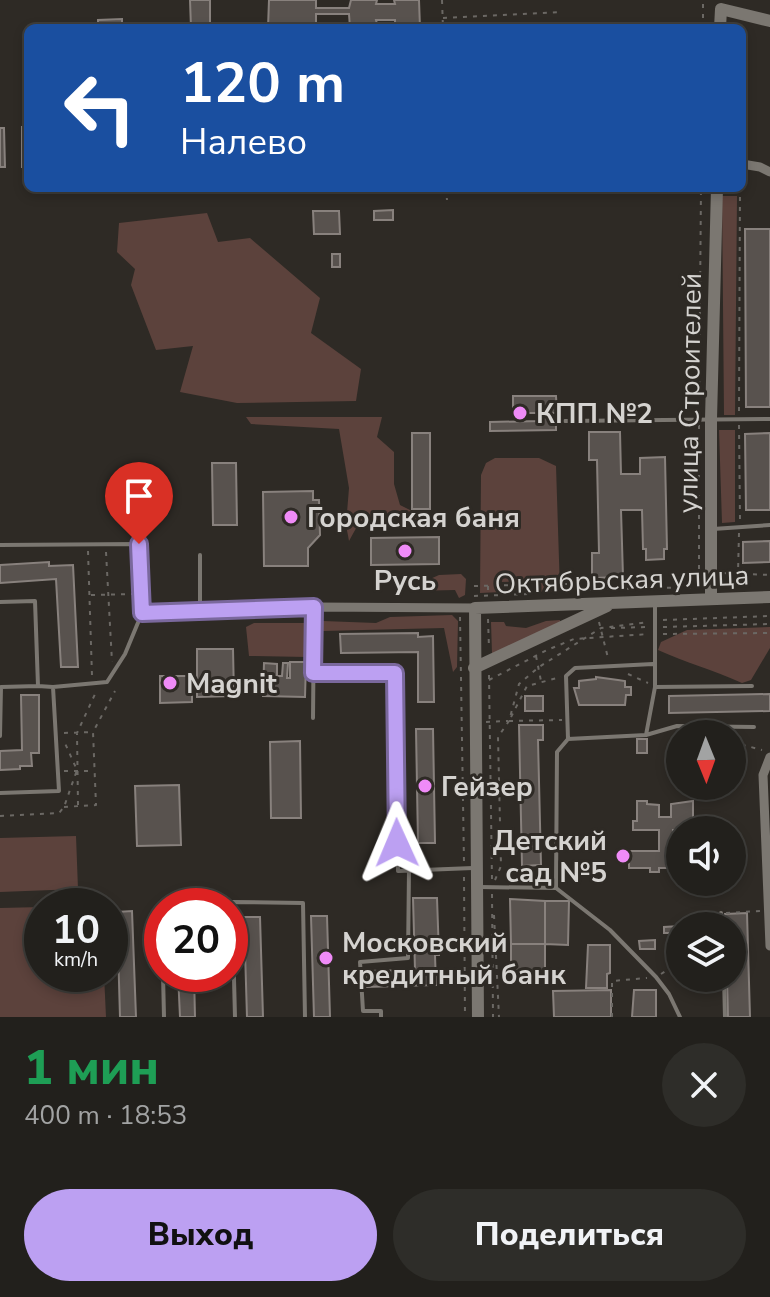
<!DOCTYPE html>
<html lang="ru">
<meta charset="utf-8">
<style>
:root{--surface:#22201c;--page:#2e2d29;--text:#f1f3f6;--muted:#a2a3a3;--line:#3f3e3b;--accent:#bca0f2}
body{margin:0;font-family:"Nunito Sans",sans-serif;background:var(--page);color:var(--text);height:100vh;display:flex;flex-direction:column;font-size:30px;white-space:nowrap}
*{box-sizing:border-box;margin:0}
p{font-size:26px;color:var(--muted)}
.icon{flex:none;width:44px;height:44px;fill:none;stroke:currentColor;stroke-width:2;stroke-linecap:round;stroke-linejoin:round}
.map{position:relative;height:1017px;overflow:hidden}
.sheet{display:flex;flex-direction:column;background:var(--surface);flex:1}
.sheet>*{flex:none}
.guide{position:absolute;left:24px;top:24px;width:722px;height:168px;border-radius:12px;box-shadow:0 4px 12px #0003,0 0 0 2px var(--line);background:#1a4fa0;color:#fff;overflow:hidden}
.needle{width:52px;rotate:179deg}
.tools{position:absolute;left:666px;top:720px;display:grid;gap:16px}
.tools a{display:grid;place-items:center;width:80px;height:80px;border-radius:50%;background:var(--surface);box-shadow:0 4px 12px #0003,0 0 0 2px var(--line);font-size:40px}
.speed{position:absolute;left:24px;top:888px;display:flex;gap:16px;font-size:40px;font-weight:700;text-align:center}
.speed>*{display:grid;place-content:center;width:104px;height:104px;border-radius:50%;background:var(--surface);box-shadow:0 4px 12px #0003,0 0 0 2px var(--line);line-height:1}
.speed small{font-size:20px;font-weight:400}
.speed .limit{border:12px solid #d22;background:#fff;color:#111}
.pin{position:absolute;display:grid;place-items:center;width:68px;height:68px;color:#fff;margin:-82px -34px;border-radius:50% 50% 50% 0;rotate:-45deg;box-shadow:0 0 8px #0007}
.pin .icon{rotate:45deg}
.me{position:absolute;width:88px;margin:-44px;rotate:359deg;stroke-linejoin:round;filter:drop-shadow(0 0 6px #0008)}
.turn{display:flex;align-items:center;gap:28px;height:168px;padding:0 24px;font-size:36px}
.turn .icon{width:104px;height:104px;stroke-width:2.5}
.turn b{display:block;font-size:56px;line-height:68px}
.round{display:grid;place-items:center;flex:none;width:84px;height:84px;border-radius:42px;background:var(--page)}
.overview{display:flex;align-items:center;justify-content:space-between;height:136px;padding:0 24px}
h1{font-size:48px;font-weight:800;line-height:60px;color:#1e9e55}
.action{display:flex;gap:16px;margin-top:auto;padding:16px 24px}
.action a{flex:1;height:92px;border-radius:48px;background:var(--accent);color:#111;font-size:32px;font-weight:800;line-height:92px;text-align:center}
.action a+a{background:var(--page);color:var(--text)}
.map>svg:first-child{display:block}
.green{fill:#5c423c}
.building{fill:#58524e;stroke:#88817d;stroke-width:2}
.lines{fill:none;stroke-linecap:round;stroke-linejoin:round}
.path{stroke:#6b6864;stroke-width:2;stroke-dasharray:4 6;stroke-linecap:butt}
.lane{stroke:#7b7771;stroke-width:4}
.street{stroke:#7b7771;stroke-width:9}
.secondary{stroke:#7b7771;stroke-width:12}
.route-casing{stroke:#7a689d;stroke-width:20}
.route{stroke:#bca0f2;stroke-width:14}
.poi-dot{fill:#ef8bf7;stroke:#2e2a25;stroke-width:3}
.labels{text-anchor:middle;stroke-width:6;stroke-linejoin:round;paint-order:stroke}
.street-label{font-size:28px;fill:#d5d3d0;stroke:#2e2a25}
.poi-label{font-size:28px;font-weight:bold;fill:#d5d3d0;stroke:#2e2a25;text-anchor:start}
</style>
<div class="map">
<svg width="770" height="1017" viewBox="0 0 770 1017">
<rect width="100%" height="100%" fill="#2e2a25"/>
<path class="green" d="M722,196H737L735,415H724Z
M207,213L218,242L250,238L320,298L311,333L361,369L356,401L237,403L180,392L193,346L156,350L131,285L135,269L117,252L119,223Z
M246,417H382L377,437L394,452V484L400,505L420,515L444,516L442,527L433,530L387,516L360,521L349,541L346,525L349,488L339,429L251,424Z
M719,430H735V522L722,523Z
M495,458H539L556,466L560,591L537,592V581L500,582L501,592L480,593L481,475L486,463Z
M461,574L466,579L465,595L459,598L455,590L412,591V587L439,575Z
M452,615L458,621L457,667L453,672L444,628L323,631V621L376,623L390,617Z
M560,620V623L492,654L491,622H504L506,626L526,628L546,621Z
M254,623H307V657L249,656L246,627Z
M770,627V648L751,680L742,683C714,670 686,663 658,650L661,642L687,630Z
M76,836L78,889L0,892V838Z
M42,907V974H104L106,1017H0V908Z"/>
<path class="building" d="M190,0H210V28H191Z
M269,0H316V8H349L351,0H377L376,4H395L394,0H419L420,28H395V20H376L378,28H350L349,14H316V28H268Z
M122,19V28H98V20Z
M22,127H28V167H22Z
M0,128H4L5,167H0Z
M393,210V220H374V211Z
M313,211H339L340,234H314Z
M745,229H770V407H746Z
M332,254H340V267H332Z
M513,396H556L557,413H549V420H556V430L490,431V422L540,421V413H513Z
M589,432H620L621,474H640V458L665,457L667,549H664V559L646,560V549H643L642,510H621L623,577L592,578V553H599L597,460H589Z
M412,433H430V509H412Z
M770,433V510H746L745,434Z
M212,463H236L237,525H213Z
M313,491V500H319L320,535L308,548V566H264L263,492Z
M439,537V564L371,565V538Z
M770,541V562L743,563V542Z
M49,562V566L73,565L78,667H61L56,579L0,583V565Z
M418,633V637L433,636L434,702H418V652L341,653L340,634Z
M197,649H233L234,696L197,697Z
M290,662H306L305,697L263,696L264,663L277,664V676H282L283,663H288L287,678H290Z
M160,676H192V702L160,703Z
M596,677L618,680L625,681V687H631V695H626L625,705H579L574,688H579V681L596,679Z
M770,694V711L669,713V696Z
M21,695H39V753H31L32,766H20V769L0,770V751L22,750Z
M525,696H543V711H525Z
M519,725H543V740H538L541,865L522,866Z
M416,729H433L435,843H418Z
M637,739H647V753H637Z
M300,741L301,818H271L270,742Z
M179,785L181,845L137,846L135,786Z
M637,801H647V804L659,805V817H671V804L693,801V821H696V830H673V851H680V873H672V868H659V872H650V868H629V851H659V830H633V821H637Z
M413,898H437L439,955H435L436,985L365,987V971L415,970Z
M510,899L545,901V944H511Z
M545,901H569L568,945L545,944Z
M132,911L136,1017H120L117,912Z
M747,913L750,1017H728L727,978H732V926H725V914Z
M311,916H327L330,1017H314Z
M244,917H260L263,1017H247Z
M680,926V946L669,947V933H664V927Z
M655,940V949H640L639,941Z
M511,944H545V978H511Z
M588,945H610V973L607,974V988H586Z
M178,974H194L195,1017H180Z
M611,990V1017H554L553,991Z
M634,990H656V1017H632Z"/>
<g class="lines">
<path class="path" d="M442,0L443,28
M443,18L562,12
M703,28V0
M446,188L447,200
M739,411L740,188
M699,415L701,188
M699,425V578
M739,425L740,519
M739,533L738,573L741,587
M88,551L92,676
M106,552L112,662
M723,573L770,575
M474,586L567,584
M488,586V596
M567,590L699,587
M91,595L133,594
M474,596L529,594
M460,617L464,863
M488,619L489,648
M663,620L770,616
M599,622L608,658
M663,627L770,624
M611,628L649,627
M663,634L770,633
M536,656L541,681
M628,674L648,683
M489,675L492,880
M489,680L547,650L574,639L649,634
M511,717L527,686L561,677
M509,721L562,720
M486,722L508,721
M64,733L93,732
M732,742L762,750
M64,771H93
M78,805L77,733L96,692
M64,807L96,805L93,732L115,691
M0,816L59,813L64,807L77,770L64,741
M464,877L465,1017
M495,880L501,866L498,737L509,721L519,684L539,667L601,628L649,622
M492,894L493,1017
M726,913L760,911
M494,915L499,1017
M661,974L680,962
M612,1017V981L647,978"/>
<path class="lane" d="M565,421L770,419
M713,529L770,525
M0,545L139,544L142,613L125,654L107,682L53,687L59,791L0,793
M200,555V608
M0,602L35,601L38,686L53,687
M313,673H395L398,871L473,868
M655,687L752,686
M313,718L314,610
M646,735L677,726L754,727
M0,736L1,687L38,686
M568,739L566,676L575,668L653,664
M480,887L556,888L610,930L656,977L669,994L680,1017
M556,888L557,752L568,739L646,735L655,687V603
M721,913L722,926
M163,974L164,1017
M724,978L725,1017
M235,1017L232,902L303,903L305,1017
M381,1017V1011H363L360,962L408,958L409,870"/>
<path class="street" d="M742,164L760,167L770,172
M142,613L314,607L475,608
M770,757L763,775L770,946"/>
<path class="secondary" d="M720,28L721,9L770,21
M711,599V419L717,188
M474,668L607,606
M478,1017L475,608L770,597"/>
</g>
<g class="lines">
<g class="route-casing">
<path id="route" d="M139,544L142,613L314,607L313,673H395L397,843"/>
</g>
<use href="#route" class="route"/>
</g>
<g class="poi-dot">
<circle cx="520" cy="413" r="8"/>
<circle cx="291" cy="517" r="8"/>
<circle cx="405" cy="551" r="8"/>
<circle cx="170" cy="683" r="8"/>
<circle cx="425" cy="786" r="8"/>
<circle cx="623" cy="856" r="8"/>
<circle cx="326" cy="958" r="8"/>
</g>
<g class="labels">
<g class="street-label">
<text transform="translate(689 393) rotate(-89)" y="10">улица Строителей</text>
<text transform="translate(622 579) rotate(-2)" y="10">Октябрьская улица</text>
</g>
<g class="poi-label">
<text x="536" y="423">КПП №2</text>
<text x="307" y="527">Городская баня</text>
<text x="405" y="590" text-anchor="middle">Русь</text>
<text x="186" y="693">Magnit</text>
<text x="441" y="796">Гейзер</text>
<text x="607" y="850" text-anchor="end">Детский<tspan x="607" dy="32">сад №5</tspan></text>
<text x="342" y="952">Московский<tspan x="342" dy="32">кредитный банк</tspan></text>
</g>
</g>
</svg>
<div class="tools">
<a><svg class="needle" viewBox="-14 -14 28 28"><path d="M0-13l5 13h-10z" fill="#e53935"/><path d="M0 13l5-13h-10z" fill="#a2a3a3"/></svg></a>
<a><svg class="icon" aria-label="sound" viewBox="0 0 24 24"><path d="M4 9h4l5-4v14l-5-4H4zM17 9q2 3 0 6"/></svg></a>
<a><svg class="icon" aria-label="layers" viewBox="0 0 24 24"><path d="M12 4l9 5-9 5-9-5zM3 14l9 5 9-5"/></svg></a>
</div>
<div class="speed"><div>10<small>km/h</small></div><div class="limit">20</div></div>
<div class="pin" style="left:139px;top:544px;background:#d93025"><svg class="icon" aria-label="arrive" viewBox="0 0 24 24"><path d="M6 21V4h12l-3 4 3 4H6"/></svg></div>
<svg class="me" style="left:397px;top:843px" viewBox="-20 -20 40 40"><path d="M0-17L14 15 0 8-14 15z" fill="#bca0f2" stroke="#fff" stroke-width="4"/></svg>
<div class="guide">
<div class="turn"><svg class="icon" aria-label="left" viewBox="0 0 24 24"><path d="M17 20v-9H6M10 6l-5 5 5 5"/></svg><div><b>120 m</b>Налево</div></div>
</div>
</div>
<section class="sheet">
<div class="overview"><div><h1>1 мин</h1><p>400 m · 18:53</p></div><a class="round"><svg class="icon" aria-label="close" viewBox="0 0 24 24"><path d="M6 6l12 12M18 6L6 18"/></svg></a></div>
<div class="action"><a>Выход</a><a>Поделиться</a></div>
</section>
